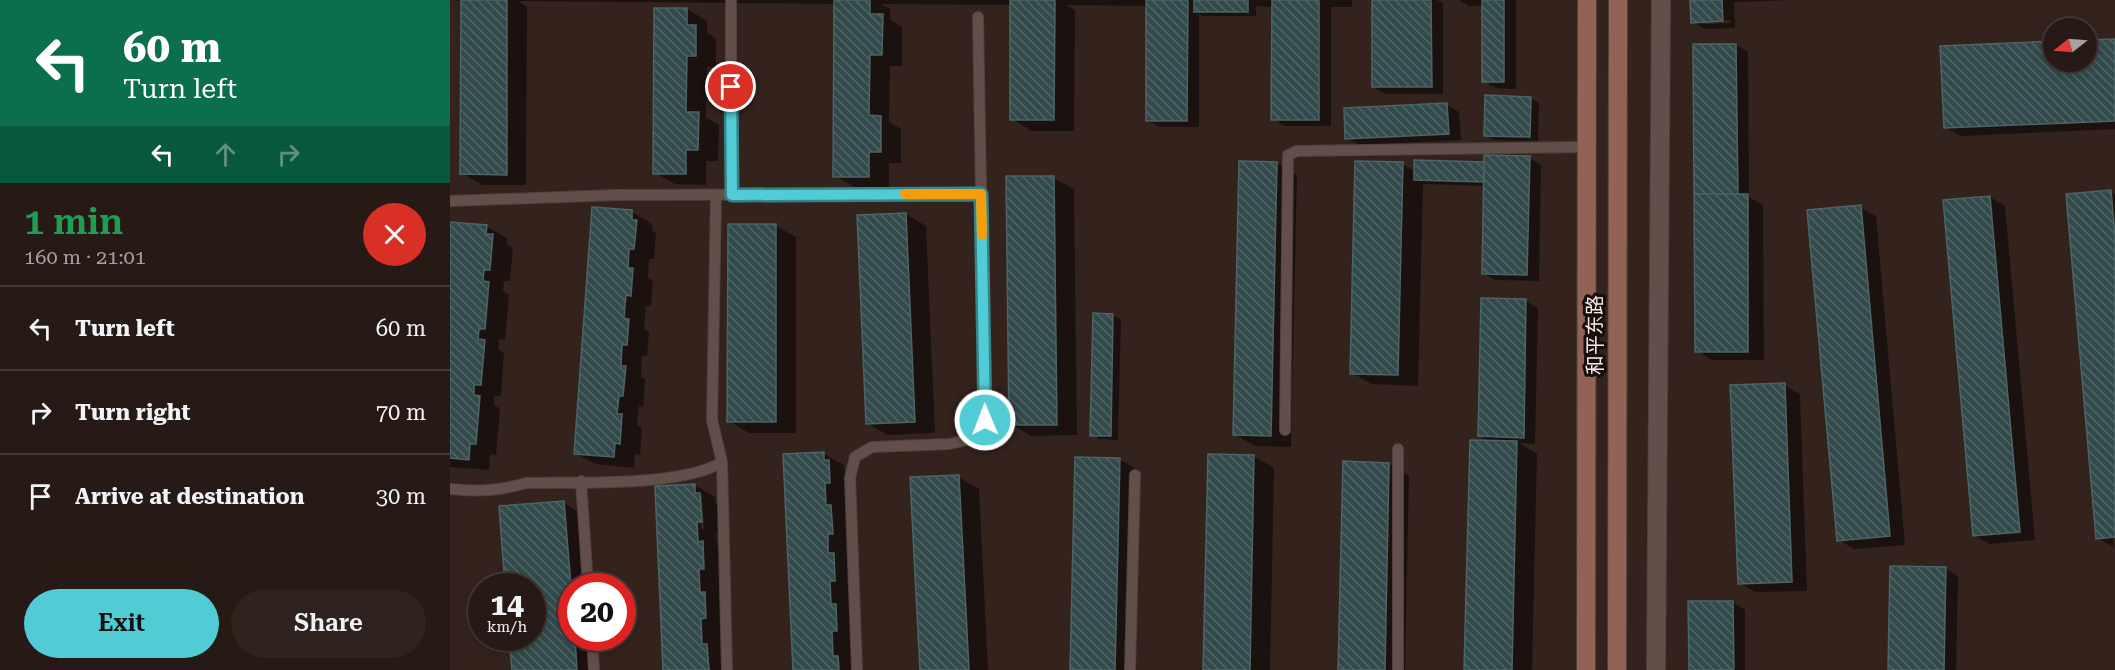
<!DOCTYPE html>
<meta charset="utf-8">
<style>
:root{--surface:#271a16;--page:#2f231f;--text:#f1f3f6;--muted:#a4a1a1;--line:#433835;--accent:#51ccd4}
body{margin:0;font-family:"Roboto Serif","Noto Sans SC",serif;background:var(--page);color:var(--text);height:100vh;display:flex;flex-direction:column;font-size:22px;white-space:nowrap}
*{box-sizing:border-box;margin:0}
p{font-size:20px;color:var(--muted)}
.icon{flex:none;width:33px;height:33px;fill:none;stroke:currentColor;stroke-width:2;stroke-linecap:round;stroke-linejoin:round}
.map{position:relative;flex:1;overflow:hidden}
.details{display:flex;flex-direction:column;background:var(--surface);width:450px}
.details>*{flex:none}
.hud{background:#0b6e4f;color:#fff;overflow:hidden}
.needle{width:39px;rotate:253deg}
.buttons{position:absolute;left:1593px;top:18px;display:grid;gap:12px}
.buttons a{display:grid;place-items:center;width:54px;height:54px;border-radius:50%;background:var(--surface);box-shadow:0 3px 9px #0003,0 0 0 2px var(--line);font-size:30px}
.speed{position:absolute;left:18px;top:573px;display:flex;gap:12px;font-size:30px;font-weight:700;text-align:center}
.speed>*{display:grid;place-content:center;width:78px;height:78px;border-radius:50%;background:var(--surface);box-shadow:0 3px 9px #0003,0 0 0 2px var(--line);line-height:1}
.speed small{font-size:15px;font-weight:400}
.speed .limit{border:9px solid #d22;background:#fff;color:#111}
.pin{position:absolute;display:grid;place-items:center;width:51px;height:51px;color:#fff;margin:-26px;border:3px solid #fff;border-radius:50%;box-shadow:0 2px 6px #0007}
.me{position:absolute;width:66px;margin:-33px;rotate:359deg;stroke-linejoin:round;filter:drop-shadow(0 0 4px #0008)}
.turn{display:flex;align-items:center;gap:21px;height:126px;padding:0 24px;font-size:27px}
.turn .icon{width:78px;height:78px;stroke-width:2.5}
.turn b{display:block;font-size:42px;line-height:51px}
.lanes{display:flex;align-items:center;height:57px;padding:0 24px;background:#0003;justify-content:center;gap:30px;direction:ltr}
.lanes .off{opacity:.35}
.round{display:grid;place-items:center;flex:none;width:63px;height:63px;border-radius:32px;background:var(--page)}
.head{display:flex;align-items:center;justify-content:space-between;height:102px;padding:0 24px}
h1{font-size:36px;font-weight:600;line-height:45px;color:#1e9e55}
.cta{display:flex;gap:12px;margin-top:auto;padding:12px 24px}
.cta a{flex:1;height:69px;border-radius:36px;background:var(--accent);color:#111;font-size:24px;font-weight:600;line-height:69px;text-align:center}
.cta a+a{background:var(--page);color:var(--text)}
ul{padding:0;list-style:none}
li{display:flex;align-items:center;gap:18px;height:84px;padding:0 24px;border-top:2px solid var(--line)}
li div{flex:1}
li b{display:block;font-size:22px}
li em{font-style:normal}
main{display:flex;flex:1;min-height:0}
.map>svg:first-child{display:block}
.shadow{fill:#0007;fill-rule:evenodd}
.building{fill:url(#building-back-hatch);stroke:#4c6465;stroke-width:1.5}
.lines{fill:none;stroke-linecap:round;stroke-linejoin:round}
.lane-casing{stroke:#50413d;stroke-width:12}
.street-casing{stroke:#50413d;stroke-width:20}
.secondary-casing{stroke:#50413d;stroke-width:20}
.lane{stroke:#634f49;stroke-width:10}
.street{stroke:#634f49;stroke-width:18}
.secondary{stroke:#926355;stroke-width:18}
.route-casing{stroke:#35858a;stroke-width:15}
.route{stroke:#51ccd4;stroke-width:10}
.slow{stroke:#f59e0b;stroke-width:10}
.labels{text-anchor:middle;stroke-width:6;stroke-linejoin:round;paint-order:stroke}
.street-label{font-size:20px;fill:#f7eae7;stroke:#160e0b}
</style>
<main>
<section class="details">
<div class="hud">
<div class="turn"><svg class="icon" aria-label="left" viewBox="0 0 24 24"><path d="M17 20v-9H6M10 6l-5 5 5 5"/></svg><div><b>60 m</b>Turn left</div></div>
<div class="lanes"><svg class="icon" aria-label="left" viewBox="0 0 24 24"><path d="M17 20v-9H6M10 6l-5 5 5 5"/></svg><svg class="icon off" aria-label="ahead" viewBox="0 0 24 24"><path d="M12 20V5M6 11l6-6 6 6"/></svg><svg class="icon off" aria-label="right" viewBox="0 0 24 24"><path d="M7 20v-9h11M14 6l5 5-5 5"/></svg></div>
</div>
<div class="head"><div><h1>1 min</h1><p>160 m · 21:01</p></div><a class="round" style="background:#d93025;color:#fff"><svg class="icon" aria-label="close" viewBox="0 0 24 24"><path d="M6 6l12 12M18 6L6 18"/></svg></a></div>
<ul>
<li><svg class="icon" aria-label="left" viewBox="0 0 24 24"><path d="M17 20v-9H6M10 6l-5 5 5 5"/></svg><div><b>Turn left</b></div><em>60 m</em></li>
<li><svg class="icon" aria-label="right" viewBox="0 0 24 24"><path d="M7 20v-9h11M14 6l5 5-5 5"/></svg><div><b>Turn right</b></div><em>70 m</em></li>
<li><svg class="icon" aria-label="arrive" viewBox="0 0 24 24"><path d="M6 21V4h12l-3 4 3 4H6"/></svg><div><b>Arrive at destination</b></div><em>30 m</em></li>
</ul>
<div class="cta"><a>Exit</a><a>Share</a></div>
</section>
<div class="map">
<svg width="1665" height="670" viewBox="0 0 1665 670">
<defs>
<pattern id="building-back-hatch" width="6" height="6" patternUnits="userSpaceOnUse" patternTransform="scale(1.5)"><rect width="6" height="6" fill="#324a4b"/><path d="M-1 5l2 2M0 0l6 6M5-1l2 2" fill="none" stroke="#506465"/></pattern>
</defs>
<rect width="100%" height="100%" fill="#34221d"/>
<path class="shadow" d="M0,0H902V7H881V126H835L823,119V7L806,6V16H753L749,14V127H710L697,120L698,6L616,5L625,10L624,131H582L562,119V5L431,4L440,9V20L452,27V66H440L439,122L451,129V163H439V188L405,187L385,176V4L68,1L77,7L76,185H32L12,173V1Z
M923,0H987L993,3V94H935L923,87Z
M1009,0H1066V89L1046,88L1034,81V6H1019Z
M1242,0H1343L1284,2L1285,28L1255,29L1243,22ZM1281,20V23L1253,24V21Z
M237,9L257,21V33L266,38V67H257L256,118L269,125L268,161H256V185L225,184L205,173Z
M1665,40V129L1511,136L1495,127L1604,62H1636Z
M1286,45L1298,52L1299,197L1313,205L1314,360H1262L1247,351L1244,46Z
M1081,98L1089,103L1088,141L1043,140L1035,135Z
M997,105L1009,112L1011,140L909,145L897,138Z
M1079,158L1091,165L1089,281L1045,280L1033,273L1035,186L973,184L968,386L922,384L902,373L952,164L966,172Z
M790,162L827,163L847,175L841,447L805,446L784,434Z
M603,178L624,189L627,435L581,436L561,424Z
M1661,192L1665,194L1663,547L1648,538Z
M1540,197L1555,206L1585,540L1540,544L1524,535Z
M1410,207L1426,216L1455,545L1404,549L1389,540Z
M182,212L202,224V230L206,233L204,259H199L198,278L203,281L201,306H196L194,329L199,332L197,356H192L191,377L195,379L193,407L189,406L187,425L192,428L190,455L185,454L184,468L145,464L125,453Z
M456,214L476,226L485,433L437,435L417,423Z
M0,224L37,227L57,238V244L63,248L60,281H54L53,291L59,295L55,340L49,339L48,349L54,353L51,396H44V405L50,409L46,455L40,454L39,470L0,467Z
M280,226H326L346,237V433H299L279,421Z
M1076,301L1088,308L1085,444L1069,443L1087,454L1082,670H1016L1040,442L1029,435Z
M663,315L671,320L668,440L650,439L642,435Z
M1334,385L1350,394L1357,591L1305,592L1289,583Z
M374,454L394,465V470L399,473L400,494H395L396,515L401,518L408,670H345Z
M760,455L804,456L824,468L820,670H755Z
M669,459L690,471L685,670H622Z
M939,464L959,476L955,670H890Z
M508,477L529,489L538,670H471Z
M245,485L265,497V503L270,506L272,533H266L268,552L273,555L274,580H269L270,602L275,605L278,670H215ZM249,495H252L254,529H251Z
M114,503L134,515L139,586H122V638H143L146,670H63L61,638H82V586H57L51,508Z
M1496,569L1508,576L1506,670H1439Z
M1283,602L1295,610V670H1240Z"/>
<path class="building" d="M11,0H57V175L10,174Z
M384,0H420V14H433L432,55H420L419,115L431,116V152H419V177H383Z
M560,0H605L604,120H560Z
M696,0H738L737,121H696Z
M744,0H798V12H744Z
M822,0H869V120H821Z
M922,0H981L982,87H922Z
M1032,0H1054V82H1032Z
M1240,0H1272L1273,21L1241,23Z
M204,8H237V25H246V56H237L236,112H249L248,150H236V174H203Z
M1665,39V121L1494,128L1490,46L1604,41V62H1636V40Z
M1243,44H1286L1288,194H1244Z
M1035,95L1081,97L1080,137L1034,136Z
M997,103L999,134L895,139L894,108Z
M1034,155L1080,156L1077,275L1032,274Z
M964,160L1034,162V182L964,180Z
M789,161L827,162L821,436L783,435Z
M905,161L953,162L948,375L900,374Z
M556,176H604L607,425H559Z
M1661,190L1665,235V537L1646,539L1616,194Z
M1244,194H1298V352H1245Z
M1540,196L1570,532L1523,536L1493,200Z
M1411,205L1440,536L1387,541L1357,210Z
M142,207L182,210V220H187L184,249H179L178,268H183L181,296L176,295L174,318L179,319L177,345H172L171,366H176L173,396H169L167,414H172L170,444L165,443L164,457L124,454Z
M456,213L465,422L416,424L407,215Z
M0,222L37,225L36,234H43L40,270H34L33,281L39,282L35,329H29L28,339L35,340L31,385H24V395L30,396L26,444H20L19,460L0,458Z
M278,224H326V422H277Z
M1031,298L1076,299L1074,438L1028,436Z
M643,313L663,314L661,436H640Z
M1335,383L1342,582L1288,584L1280,385Z
M1020,440L1067,441L1062,670H1014Z
M374,452V460H379L380,483H375L376,505H381L383,534H378V553H384L385,581H380L381,604H386L387,631H382L383,656H388L389,670H343L333,454Z
M758,454L804,455L800,670H753Z
M625,457L670,458L665,670H620Z
M893,461L939,463L935,670H888Z
M509,475L519,670H470L460,477Z
M245,484V493H250L252,522H247L248,542L253,541L254,569H249L250,592H255L256,618L251,619L252,644H257L259,670H213L205,486Z
M114,501L122,598V638H125L127,670H62L59,638H82V586H55L49,506Z
M1440,566L1496,567L1494,670H1438Z
M1238,601H1283L1284,670H1239Z"/>
<g class="lines">
<g class="lane-casing">
<path id="lane" d="M281,0V195
M266,195L262,420L272,462L277,670
M0,201L166,195L531,194
M835,430L838,155L847,151L1137,147
M131,481L138,586
M0,489C27,492 50,491 76,483C125,482 233,487 272,462
M142,638L144,670
M407,670L400,478L405,457L422,447L500,444L520,439L535,420L528,17
M680,670L685,475
M948,670V449"/>
</g>
<g class="street-casing">
<path id="street" d="M1206,670L1211,0"/>
</g>
<g class="secondary-casing">
<path id="secondary" d="M1136,670L1137,0
M1167,670L1168,0"/>
</g>
<use href="#lane" class="lane"/>
<use href="#street" class="street"/>
<use href="#secondary" class="secondary"/>
</g>
<g class="lines">
<g class="route-casing">
<path id="route" d="M281,87L282,195L531,194L535,420"/>
</g>
<use href="#route" class="route"/>
<path class="slow" d="M455,194H531L532,235"/>
</g>
<g class="labels">
<g class="street-label">
<text transform="translate(1145 335) rotate(-90)" y="7">和平东路</text>
</g>
</g>
</svg>
<div class="buttons">
<a><svg class="needle" viewBox="-14 -14 28 28"><path d="M0-13l5 13h-10z" fill="#e53935"/><path d="M0 13l5-13h-10z" fill="#a4a1a1"/></svg></a>
</div>
<div class="speed"><div>14<small>km/h</small></div><div class="limit">20</div></div>
<div class="pin" style="left:281px;top:87px;background:#d93025"><svg class="icon" aria-label="arrive" viewBox="0 0 24 24"><path d="M6 21V4h12l-3 4 3 4H6"/></svg></div>
<svg class="me" style="left:535px;top:420px" viewBox="-20 -20 40 40"><circle r="17" fill="#51ccd4" stroke="#fff" stroke-width="3"/><path d="M0-11L8 9 0 5-8 9z" fill="#fff"/></svg>
</div>
</main>
